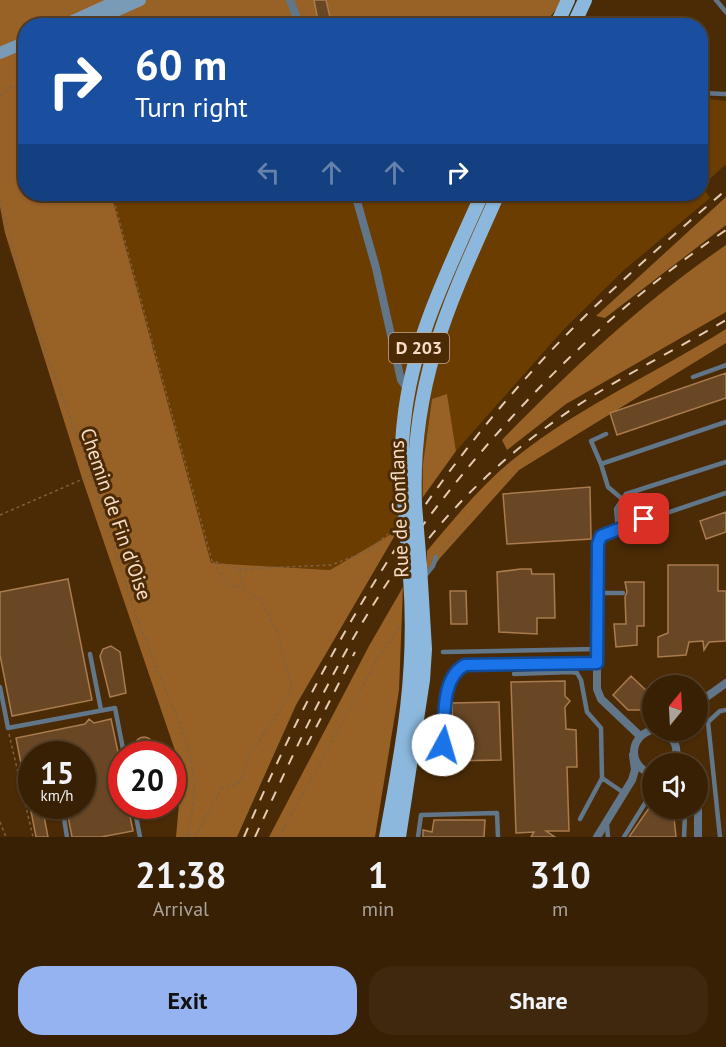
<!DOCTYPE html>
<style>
:root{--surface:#382004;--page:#3f280e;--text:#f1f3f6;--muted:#aba39a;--line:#523e26;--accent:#95b2f1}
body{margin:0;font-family:"PT Sans",sans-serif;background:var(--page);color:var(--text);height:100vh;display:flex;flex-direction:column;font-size:22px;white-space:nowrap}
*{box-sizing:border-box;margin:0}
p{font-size:20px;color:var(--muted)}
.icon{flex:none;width:33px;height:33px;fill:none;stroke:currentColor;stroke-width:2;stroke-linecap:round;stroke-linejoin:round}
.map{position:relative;height:837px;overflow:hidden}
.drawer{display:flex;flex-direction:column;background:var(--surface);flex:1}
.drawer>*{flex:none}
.banner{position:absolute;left:18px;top:18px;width:690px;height:183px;border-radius:24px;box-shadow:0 2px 4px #0004,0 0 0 2px var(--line);background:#1a4fa0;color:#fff;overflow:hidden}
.needle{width:39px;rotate:18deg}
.fabs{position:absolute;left:642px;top:675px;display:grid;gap:12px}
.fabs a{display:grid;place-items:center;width:66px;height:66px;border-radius:50%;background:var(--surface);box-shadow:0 2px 4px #0004,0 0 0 2px var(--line);font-size:30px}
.speed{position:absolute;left:18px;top:741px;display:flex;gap:12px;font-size:30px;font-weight:700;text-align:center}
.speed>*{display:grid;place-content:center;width:78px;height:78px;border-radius:50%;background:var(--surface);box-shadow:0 2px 4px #0004,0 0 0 2px var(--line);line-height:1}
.speed small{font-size:15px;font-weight:400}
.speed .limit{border:9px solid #d22;background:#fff;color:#111}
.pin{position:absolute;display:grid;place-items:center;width:51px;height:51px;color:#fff;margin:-26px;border-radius:12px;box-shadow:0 3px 9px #0006}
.me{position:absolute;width:66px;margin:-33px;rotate:6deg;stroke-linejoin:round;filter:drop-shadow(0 0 4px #0008)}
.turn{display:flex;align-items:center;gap:21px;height:126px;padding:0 18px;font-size:27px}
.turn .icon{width:78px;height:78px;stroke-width:2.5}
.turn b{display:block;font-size:42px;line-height:51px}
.lanes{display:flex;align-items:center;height:57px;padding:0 18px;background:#0003;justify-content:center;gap:30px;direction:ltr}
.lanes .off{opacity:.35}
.eta{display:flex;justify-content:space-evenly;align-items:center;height:102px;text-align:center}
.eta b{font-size:36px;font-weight:800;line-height:42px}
.primary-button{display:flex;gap:12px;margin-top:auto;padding:12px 18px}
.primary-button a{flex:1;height:69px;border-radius:24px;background:var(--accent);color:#111;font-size:24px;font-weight:800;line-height:69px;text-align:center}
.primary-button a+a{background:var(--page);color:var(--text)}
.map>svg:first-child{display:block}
.green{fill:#6c3d00}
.forest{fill:#986227}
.building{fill:#694725;stroke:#a97b4e;stroke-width:1.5}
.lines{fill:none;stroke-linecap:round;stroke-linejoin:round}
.path{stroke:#7f6140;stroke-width:1.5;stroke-dasharray:3 3;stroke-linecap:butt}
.service{stroke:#617689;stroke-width:4.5}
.minor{stroke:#617689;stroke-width:8}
.secondary{stroke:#7a9bb8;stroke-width:12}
.primary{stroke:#8cb8dd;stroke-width:14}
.rail{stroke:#e5cbb2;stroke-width:2;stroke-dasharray:10 10;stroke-linecap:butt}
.primary-bridge{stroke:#8cb8dd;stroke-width:14}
.route-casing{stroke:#114b97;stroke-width:15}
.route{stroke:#1a73e8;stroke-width:10}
.labels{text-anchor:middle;stroke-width:6;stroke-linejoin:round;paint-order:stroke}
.shield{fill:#4b2b06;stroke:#c3a88c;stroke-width:1.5}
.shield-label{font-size:18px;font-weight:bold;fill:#f7ddc6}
.street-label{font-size:20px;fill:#f7ddc6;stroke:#4b2b06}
</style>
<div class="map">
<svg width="726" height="837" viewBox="0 0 726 837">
<rect width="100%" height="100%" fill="#4b2b06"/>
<path class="green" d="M701,98L726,101V164L702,186L710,198L624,270L564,329L456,451L447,395L432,399L423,464V497L398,530L330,570L211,563L111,194H700Z"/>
<path class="forest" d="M0,0H563L550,17L529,26H26V194H111L211,563L330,570L398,530L296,705L237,837H176L182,771L82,478L5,233L0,207Z
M726,197V225L605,318L596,316Z
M726,245V312L566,404L507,450L502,440C572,368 643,302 726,245Z
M726,329V343L519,470L440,558L427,576V551C454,519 482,484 515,458C580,406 656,373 726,329Z
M447,394L456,451L423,497V464L432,399Z
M403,587L399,690L375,837H269L369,646Z"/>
<path class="building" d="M314,0H326L332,26H319Z
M726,373V398L617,435L610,413Z
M590,487L591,539L507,544L503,494Z
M726,512V532L706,539L700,521Z
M668,565H718V591H726V641L709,642L704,650L703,641L689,642L686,655L658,657V637L668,633Z
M521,569H531L532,574H554L555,618H537V634L499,632L497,572Z
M68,579L92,700L12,716L0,655V592Z
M625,582H644V626H637V645L616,647L614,624H626L625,597L627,592Z
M450,591H466L467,624H451Z
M111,646L120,652L126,693L110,697L100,656L103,649Z
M631,676L652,696V702L645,710H628L613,695Z
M565,681V696L570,701L565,707L566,729L576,730L577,767H567L569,831H546L555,837H531L534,832L516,833L511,682Z
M499,702L501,760L453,761L452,703Z
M89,719L94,723L111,719L122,771V806H128L133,831L101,837H72L66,806H82V754H32V799H28L16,738L85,724Z
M135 746a9 9 0 1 1 18 0a9 9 0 1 1-18 0Z
M30,806H42L48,837H36Z
M649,808L670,811V818H674L676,837H629Z
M434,820H485L484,837H423V830L432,832Z"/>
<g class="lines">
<path class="path" d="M0,96L11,87L26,86
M112,194L212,561L240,569L331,565L368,551L388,534
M0,199L29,305L91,475L136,616L188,745L195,782L192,813L186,837
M0,515L90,476
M440,552L474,512
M213,562L228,585L243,587
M9,734L33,837
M0,822L6,837
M188,835L197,834L221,789L239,783L250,754L277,715L290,693L291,684L277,631L261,601L243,587L240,570
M279,837L378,658L401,625"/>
<path class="service" d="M716,0L726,12
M700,93L726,94
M693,377L726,365
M601,464L591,441L606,434
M621,498L608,487L601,464L726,422
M618,529L616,509L626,494L726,462
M597,551L601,535L726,493
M424,577L433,566L436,557
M597,593H623
M443,652L597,649
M90,654L101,710
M514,674L571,672L577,673L581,680L587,712L601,728L602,778L580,819
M0,687L8,728L115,708L124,754
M441,766L449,683L457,669L465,665L597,663
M602,778L624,793
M62,806L67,837
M134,806L140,837
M682,808L685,815L684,837
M607,825L608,837
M418,837L421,815L497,813L498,837
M624,837L652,792
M720,837L708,722L720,711L726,710"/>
<path class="minor" d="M290,0L300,26
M355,194L376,268L401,380L408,390
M597,551V689L601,699L640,736
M698,703L726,683
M652,730C628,737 628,767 652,774
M658,730C674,735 681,748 673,764
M698,801V837
M597,837L632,780L635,770L633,755"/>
<path class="secondary" d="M62,26L119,0
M82,26L140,0
M0,53L26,42"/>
<path class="primary" d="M556,26L568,0
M573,26L585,0
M415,505C410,383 450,301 498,194
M405,513C403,482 400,452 404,421C412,340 450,267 482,194
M386,837C403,745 417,672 410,577
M399,837L423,680L425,649L420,566"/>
<path class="rail" d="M396,562C487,433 595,319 726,230
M405,570C456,497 523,438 599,392C640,367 684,345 726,320
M307,745L355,652
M244,837C319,661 414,497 546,356C602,296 664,243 726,190
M255,837C299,741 343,644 405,557"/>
<path class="primary-bridge" d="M415,505L420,566
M405,513L410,577"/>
</g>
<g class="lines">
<g class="route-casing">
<path id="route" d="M443,745C445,721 440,678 465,665L597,663L598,544L601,536L644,519"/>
</g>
<use href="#route" class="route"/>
</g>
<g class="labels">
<rect class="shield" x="389" y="333" width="60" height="30" rx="4.5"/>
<g class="shield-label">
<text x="419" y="354">D 203</text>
</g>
<g class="street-label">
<text transform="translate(399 509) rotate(-92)" y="7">Rue de Conflans</text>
<text transform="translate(116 514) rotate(71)" y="7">Chemin de Fin d'Oise</text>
</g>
</g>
</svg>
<div class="fabs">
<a><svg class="needle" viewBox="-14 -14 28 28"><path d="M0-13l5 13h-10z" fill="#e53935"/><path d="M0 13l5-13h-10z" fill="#aba39a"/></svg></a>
<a><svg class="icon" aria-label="sound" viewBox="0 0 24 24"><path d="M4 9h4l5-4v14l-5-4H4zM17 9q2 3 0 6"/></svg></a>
</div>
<div class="speed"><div>15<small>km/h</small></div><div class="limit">20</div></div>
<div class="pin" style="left:644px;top:519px;background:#d93025"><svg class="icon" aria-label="arrive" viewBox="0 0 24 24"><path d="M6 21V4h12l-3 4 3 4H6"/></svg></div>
<svg class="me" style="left:443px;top:745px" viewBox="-20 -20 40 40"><circle r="19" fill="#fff"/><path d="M0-13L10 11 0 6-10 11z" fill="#1a73e8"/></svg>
<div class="banner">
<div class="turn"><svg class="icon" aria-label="right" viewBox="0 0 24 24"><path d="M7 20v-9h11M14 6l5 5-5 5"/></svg><div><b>60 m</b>Turn right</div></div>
<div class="lanes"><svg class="icon off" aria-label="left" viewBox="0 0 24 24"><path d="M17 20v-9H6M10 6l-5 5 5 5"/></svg><svg class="icon off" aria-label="ahead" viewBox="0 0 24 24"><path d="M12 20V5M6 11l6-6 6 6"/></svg><svg class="icon off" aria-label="ahead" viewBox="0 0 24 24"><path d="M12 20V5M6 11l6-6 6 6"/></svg><svg class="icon" aria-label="right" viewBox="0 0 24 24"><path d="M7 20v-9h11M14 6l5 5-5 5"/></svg></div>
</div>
</div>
<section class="drawer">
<div class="eta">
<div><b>21:38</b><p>Arrival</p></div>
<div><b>1</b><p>min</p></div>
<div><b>310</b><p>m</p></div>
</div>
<div class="primary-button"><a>Exit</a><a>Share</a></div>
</section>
